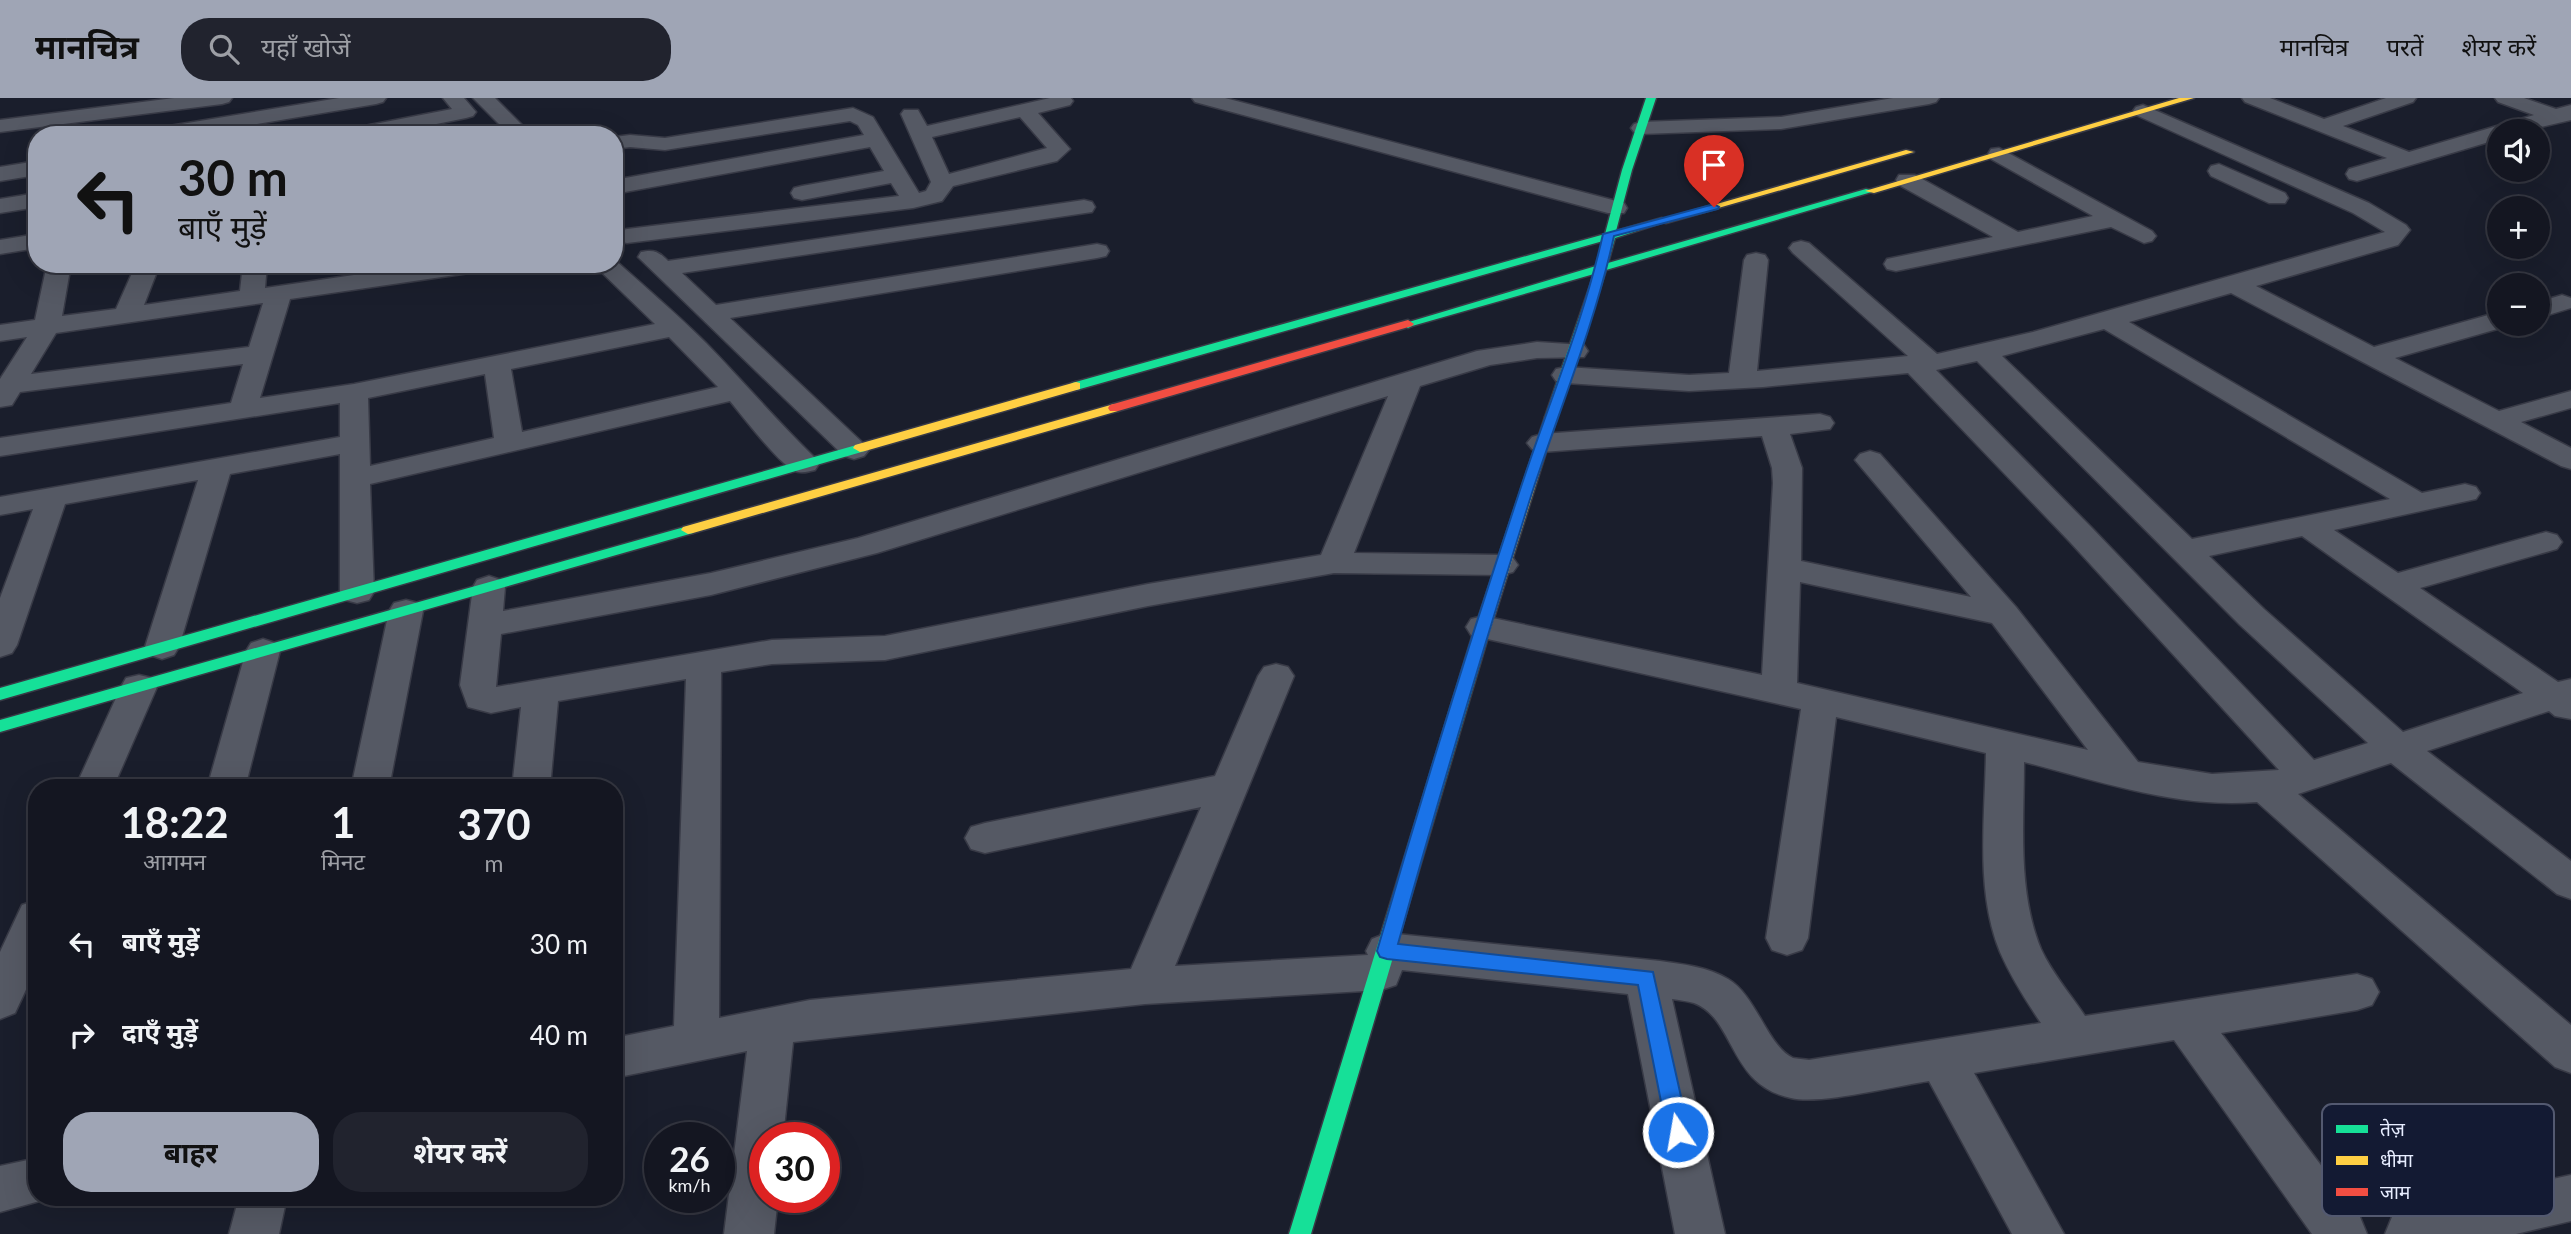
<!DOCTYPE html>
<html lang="hi">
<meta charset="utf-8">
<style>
:root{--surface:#141621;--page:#21232e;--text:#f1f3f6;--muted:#9d9fa5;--line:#33353f;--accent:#9fa5b5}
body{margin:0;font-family:Lato,"Noto Sans Devanagari",sans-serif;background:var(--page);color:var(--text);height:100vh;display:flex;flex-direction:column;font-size:26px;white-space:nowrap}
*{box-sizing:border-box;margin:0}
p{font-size:23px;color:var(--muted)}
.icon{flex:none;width:38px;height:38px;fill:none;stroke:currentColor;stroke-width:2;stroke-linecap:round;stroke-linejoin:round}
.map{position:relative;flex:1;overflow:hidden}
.drawer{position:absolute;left:28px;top:681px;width:595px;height:427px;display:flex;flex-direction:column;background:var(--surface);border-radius:28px;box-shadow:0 7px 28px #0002,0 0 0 2px var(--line)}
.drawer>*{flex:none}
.banner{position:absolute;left:28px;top:28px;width:595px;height:147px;border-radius:28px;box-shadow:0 7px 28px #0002,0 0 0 2px var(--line);background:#9fa5b5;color:#111;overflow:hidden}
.controls{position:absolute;left:2487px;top:21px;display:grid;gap:14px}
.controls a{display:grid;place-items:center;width:63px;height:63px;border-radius:50%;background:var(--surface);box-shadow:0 7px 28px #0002,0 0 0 2px var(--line);font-size:35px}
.speed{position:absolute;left:644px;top:1024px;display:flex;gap:14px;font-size:35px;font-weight:700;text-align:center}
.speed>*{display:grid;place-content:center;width:91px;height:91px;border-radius:50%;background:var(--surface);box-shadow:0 7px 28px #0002,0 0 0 2px var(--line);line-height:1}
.speed small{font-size:18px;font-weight:400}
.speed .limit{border:10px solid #d22;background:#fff;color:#111}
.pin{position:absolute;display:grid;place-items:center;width:60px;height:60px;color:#fff;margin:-72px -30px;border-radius:50% 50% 50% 0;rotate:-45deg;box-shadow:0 0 7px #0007}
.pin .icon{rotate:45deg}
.me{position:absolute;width:77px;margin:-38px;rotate:348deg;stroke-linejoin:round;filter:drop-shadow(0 0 5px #0008)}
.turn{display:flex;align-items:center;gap:24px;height:147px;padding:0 35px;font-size:32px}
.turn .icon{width:91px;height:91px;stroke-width:2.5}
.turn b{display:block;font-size:49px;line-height:60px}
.eta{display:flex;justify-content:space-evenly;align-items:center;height:119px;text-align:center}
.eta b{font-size:42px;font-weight:700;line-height:49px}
.action{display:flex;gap:14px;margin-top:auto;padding:14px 35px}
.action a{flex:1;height:80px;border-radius:28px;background:var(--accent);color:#111;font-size:28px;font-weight:700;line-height:80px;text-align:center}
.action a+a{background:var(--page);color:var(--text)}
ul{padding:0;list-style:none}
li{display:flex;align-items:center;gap:21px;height:91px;padding:0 35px}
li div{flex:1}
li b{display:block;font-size:26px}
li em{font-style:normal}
header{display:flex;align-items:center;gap:42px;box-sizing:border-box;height:98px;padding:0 35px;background:var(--accent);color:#111}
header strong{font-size:33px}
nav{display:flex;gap:38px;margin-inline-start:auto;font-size:24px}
.search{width:490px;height:63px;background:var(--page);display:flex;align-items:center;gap:18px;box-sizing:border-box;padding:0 24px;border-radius:28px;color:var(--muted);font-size:26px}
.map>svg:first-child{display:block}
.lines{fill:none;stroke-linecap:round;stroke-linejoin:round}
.street-casing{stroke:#383a46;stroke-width:3}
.fast-casing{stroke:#383a46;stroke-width:3}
.slow-casing{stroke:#383a46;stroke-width:3}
.jam-casing{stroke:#383a46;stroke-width:3}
.street{fill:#555964;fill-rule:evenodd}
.fast{fill:#16e098;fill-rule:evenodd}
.slow{fill:#ffcf43;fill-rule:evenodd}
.jam{fill:#f24e42;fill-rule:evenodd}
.route{fill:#1a73e8;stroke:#114b97;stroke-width:2}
.key{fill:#131a33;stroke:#535970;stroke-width:2}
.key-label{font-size:19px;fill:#e7edff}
</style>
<header>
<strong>मानचित्र</strong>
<div class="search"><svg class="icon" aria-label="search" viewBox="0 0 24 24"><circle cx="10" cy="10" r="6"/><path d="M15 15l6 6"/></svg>यहाँ खोजें</div>
<nav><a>मानचित्र</a><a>परतें</a><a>शेयर करें</a></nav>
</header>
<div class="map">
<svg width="2571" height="1136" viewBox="0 0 2571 1136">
<rect width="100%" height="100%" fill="#1a1e2c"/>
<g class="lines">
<g class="street-casing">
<path id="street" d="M174,0H232L229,4L222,6L0,34V22Z
M339,0H386L383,4L376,6L191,37H141L144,33L151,31Z
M443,0H464L476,14L473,18L466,20L382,37H339L342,33L349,31L452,11Z
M473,0H495L532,37H510Z
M1050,0H1071L1073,3L1070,7L1038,15L1070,51L1057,63L953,88L942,103L913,110L627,145L619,143L615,138L619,133L627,131L899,98L891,85L802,102L794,100L791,95L794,90L802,88L884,73L870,49L614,96V82L864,37L858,27L850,23L665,52L630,49L614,51V39L630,37L665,40L853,10L873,19L919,95L926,93L931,84L901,16L904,12H918L927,28ZM1020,19L1047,50L949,76L932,39Z
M1192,0H1225L1624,105L1627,110L1624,115H1608L1195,4Z
M1893,0H1939L1936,4L1929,6L1781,31L1641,36L1634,34L1631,30L1634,26L1641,24L1781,19Z
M2242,0H2270L2324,21L2386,0H2416L2413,4L2343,28L2409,54L2534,17L2498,4L2495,0H2524L2556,11L2571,7V22L2524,33H2499V41L2357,83L2349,81L2346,76L2349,71L2387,60L2245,4Z
M2143,7L2369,105L2406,127L2410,132L2398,147L2256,188L2374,249L2499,214V226H2509L2508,228L2395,260L2499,313L2571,293V310L2521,324L2571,350V371L2561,368L2231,195L2129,224L2422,395L2465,386L2476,389L2480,395L2476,401L2334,432L2398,475L2546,434L2557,437L2562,444L2557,451L2420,490L2558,584L2571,581V621L2555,618L2549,613L2427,653L2571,763V801L2557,796L2391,665L2298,696L2571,927V975L2555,969L2257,704C2178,711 2099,683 2024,664C2024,725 2017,793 2041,851C2052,875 2071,897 2085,918L2357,876L2372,881L2379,894L2372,907L2357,912L2221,935L2360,1119L2367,1136H2312L2174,942L1974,975L2064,1136H2012L1929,983C1895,988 1821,1007 1791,1000C1728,987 1736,921 1694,905C1687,903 1679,902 1672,901L1725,1136H1675L1628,896L1402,872L1396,887L1381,892L1145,906L793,944L783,1040H765V1099H778L774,1136H724L747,953L614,980V940L674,928L686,581L558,603L550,690H512L521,609L491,615L468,609L460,587L473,489L477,482L489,478L501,482L505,489L503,513L711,475L858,440L1477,253L1537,244L1584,247L1588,253L1584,259L1537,260L1490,267L1420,288L1354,455L1502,457L1513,460L1518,467L1513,474L1502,477L1334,475L1148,508L885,562L772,566L721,574L719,920L810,902L1131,871L1201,709L985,755L971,751L965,740L971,729L985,725L1215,678L1258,578L1264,569L1276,566L1288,569L1294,578L1175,868L1368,857L1366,853L1372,841L1387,835L1660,863C1682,866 1708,869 1728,881C1756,897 1768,949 1793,960C1797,961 1804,961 1809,962L2041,925C2026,903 2011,879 2000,854C1975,793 1985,720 1986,655L1836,619L1808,840L1802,852L1787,857L1772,852L1766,840L1801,611L1483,540L1471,537L1466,529L1471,521L1483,518L1762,577L1773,385L1772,370L1762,338L1542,354L1532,351L1527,345L1532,339L1542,336L1820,316L1830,319L1834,325L1830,331L1790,336L1802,370L1801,463L1971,499L1855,362L1860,356L1870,353L1880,356L2016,509L2138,664L2212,676L2279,672L2070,444L1908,275L1763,289L1689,293L1566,285L1556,283L1552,277L1556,271L1566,269L1689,277L1729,275L1744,162L1747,157L1756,155L1765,157L1768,162L1757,273L1908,258L1793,155L1789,150L1793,145L1801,143L1809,145L1937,256L2033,234L2385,134L2353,115L2136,17L2133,13L2136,9ZM2104,231L2390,401L2192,441L2002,258ZM1977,263L2240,527L2368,645L2314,662L2092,430L1936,272ZM1388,298L1321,457L1148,486L885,538L772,542L496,589L501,536L711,497L877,455ZM2302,438L2523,595L2403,634L2264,511L2209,458ZM1800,484L1992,525L2088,652L1797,585Z
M1999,50L2152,133L2156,138L2152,143L2144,145L2111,129L1896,173L1887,171L1884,166L1887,161L1993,139L1899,87L1896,82L1899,77H1915L2018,134L2093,118L1991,61L1988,56L1991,51Z
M37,63V77L0,83V69Z
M2219,66L2285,95L2288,100L2285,105H2269L2211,78L2208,73L2211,68Z
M37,95V109L0,115V101Z
M1084,102L1092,104L1095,109L1092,114L682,175L716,207L1097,146L1106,148L1109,153L1106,158L1097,160L730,220L864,346L869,352L864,358L854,361L844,358L638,159L641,154C654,151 659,154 668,163Z
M37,136V150L0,156V142Z
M614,161C645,189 677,216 706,245C743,283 777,323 815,360L819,366L815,372C807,374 800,376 793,372C776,362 744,320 730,303L370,386L374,494L369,502L357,505L345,502L340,494V356L230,376L179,549L174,557L162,561L150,557L145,549L198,382L65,406L17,547L12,555L0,559V500L33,411L0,417V399L340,339V305L0,358V340L231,305L243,266L20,294L12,307L0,309V281L27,239L0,243V227L35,222L47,166H71L62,218L116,211L136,166H160L144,207L240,193L243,166H267L265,190L429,166H495L492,171L483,173L290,201L260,300L354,286L655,226L593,166H614ZM263,205L249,249L31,276L56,235ZM669,239L718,289L522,334L511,271ZM485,276L494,340L370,368L368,300Z
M2562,197L2571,200V210L2538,220V204Z
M406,502L418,505L423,513L389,690H351L389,513L394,505Z
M263,541L275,545L280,553L245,690H207L246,553L251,545Z
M139,577L152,580L157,589L113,690H75L121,589L126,580Z
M37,802V868L15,915L0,921V854L22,807Z
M37,1060V1099H54L0,1114V1068Z
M2571,1077V1123L2516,1136H2385L2392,1119L2410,1112Z
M239,1099H287L279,1136H229Z"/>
</g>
<g class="fast-casing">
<path id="fast" d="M1646,0H1656L1632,72L1616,133L1662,120L1667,123L1615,140L1608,165L1866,91L1875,93L1606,172L1556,322L1551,323L1545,319L1594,176L1412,228L1408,230L1402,226L1596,168L1603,143L1080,291L1076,292L1070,288L1072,285L1605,136L1622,72Z
M860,346L867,350L865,353L0,602V590Z
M688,428L693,429L695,432L693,435L0,634V622Z
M1480,534L1488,539L1311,1136H1289L1472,539Z"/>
</g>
<g class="slow-casing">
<path id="slow" d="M2179,0H2194L1874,95L1865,93Z
M1906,52L1914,54L1666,125L1657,123Z
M1076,284L1080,285V291L865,353L860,354L853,350L855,347Z
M1114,306L1118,307V313L693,435L688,436L681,432L683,429Z
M1551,315L1557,319L1488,539L1480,544L1475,543L1472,539L1545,319Z"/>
</g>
<g class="jam-casing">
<path id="jam" d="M1408,222L1414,226L1412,228L1118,313H1110L1108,310L1110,307Z"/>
</g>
<use href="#street" class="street"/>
<use href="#fast" class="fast"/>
<use href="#slow" class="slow"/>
<use href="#jam" class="jam"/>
</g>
<path class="route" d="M1714,106L1719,109L1718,111L1614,138C1595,226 1560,310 1532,395C1485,545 1440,695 1398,846L1653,874L1689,1034L1686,1041L1678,1043L1670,1041L1667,1034L1638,887L1387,861L1380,859L1377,853C1421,700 1468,548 1518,398C1546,311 1583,226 1603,136Z"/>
<rect x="2322" y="1006" width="232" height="112" rx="10" class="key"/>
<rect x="2336" y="1027" width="32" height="8" fill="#16e098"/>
<rect x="2336" y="1058" width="32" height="9" fill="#ffcf43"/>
<rect x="2336" y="1090" width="32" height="8" fill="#f24e42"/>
<g class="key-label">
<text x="2380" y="1038">तेज़</text>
<text x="2380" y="1069">धीमा</text>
<text x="2380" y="1101">जाम</text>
</g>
</svg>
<div class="controls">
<a><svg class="icon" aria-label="sound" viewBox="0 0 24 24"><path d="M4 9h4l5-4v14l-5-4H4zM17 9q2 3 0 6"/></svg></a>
<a>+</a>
<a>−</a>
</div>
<div class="speed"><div>26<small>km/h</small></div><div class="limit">30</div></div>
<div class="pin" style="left:1714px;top:109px;background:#d93025"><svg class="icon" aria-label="arrive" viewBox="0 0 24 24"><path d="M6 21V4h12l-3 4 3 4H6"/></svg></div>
<svg class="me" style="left:1678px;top:1034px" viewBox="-20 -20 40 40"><circle r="17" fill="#1a73e8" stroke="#fff" stroke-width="3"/><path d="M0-11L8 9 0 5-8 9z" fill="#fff"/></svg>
<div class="banner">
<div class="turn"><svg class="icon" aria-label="left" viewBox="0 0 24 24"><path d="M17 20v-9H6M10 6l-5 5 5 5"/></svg><div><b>30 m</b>बाएँ मुड़ें</div></div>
</div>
<section class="drawer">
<div class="eta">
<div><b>18:22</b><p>आगमन</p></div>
<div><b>1</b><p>मिनट</p></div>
<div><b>370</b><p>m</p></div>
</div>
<ul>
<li><svg class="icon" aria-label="left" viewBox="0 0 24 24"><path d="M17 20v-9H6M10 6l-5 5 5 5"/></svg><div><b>बाएँ मुड़ें</b></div><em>30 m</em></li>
<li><svg class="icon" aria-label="right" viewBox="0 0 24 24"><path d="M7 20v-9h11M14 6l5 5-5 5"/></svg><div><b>दाएँ मुड़ें</b></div><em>40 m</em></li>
</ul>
<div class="action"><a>बाहर</a><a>शेयर करें</a></div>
</section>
</div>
